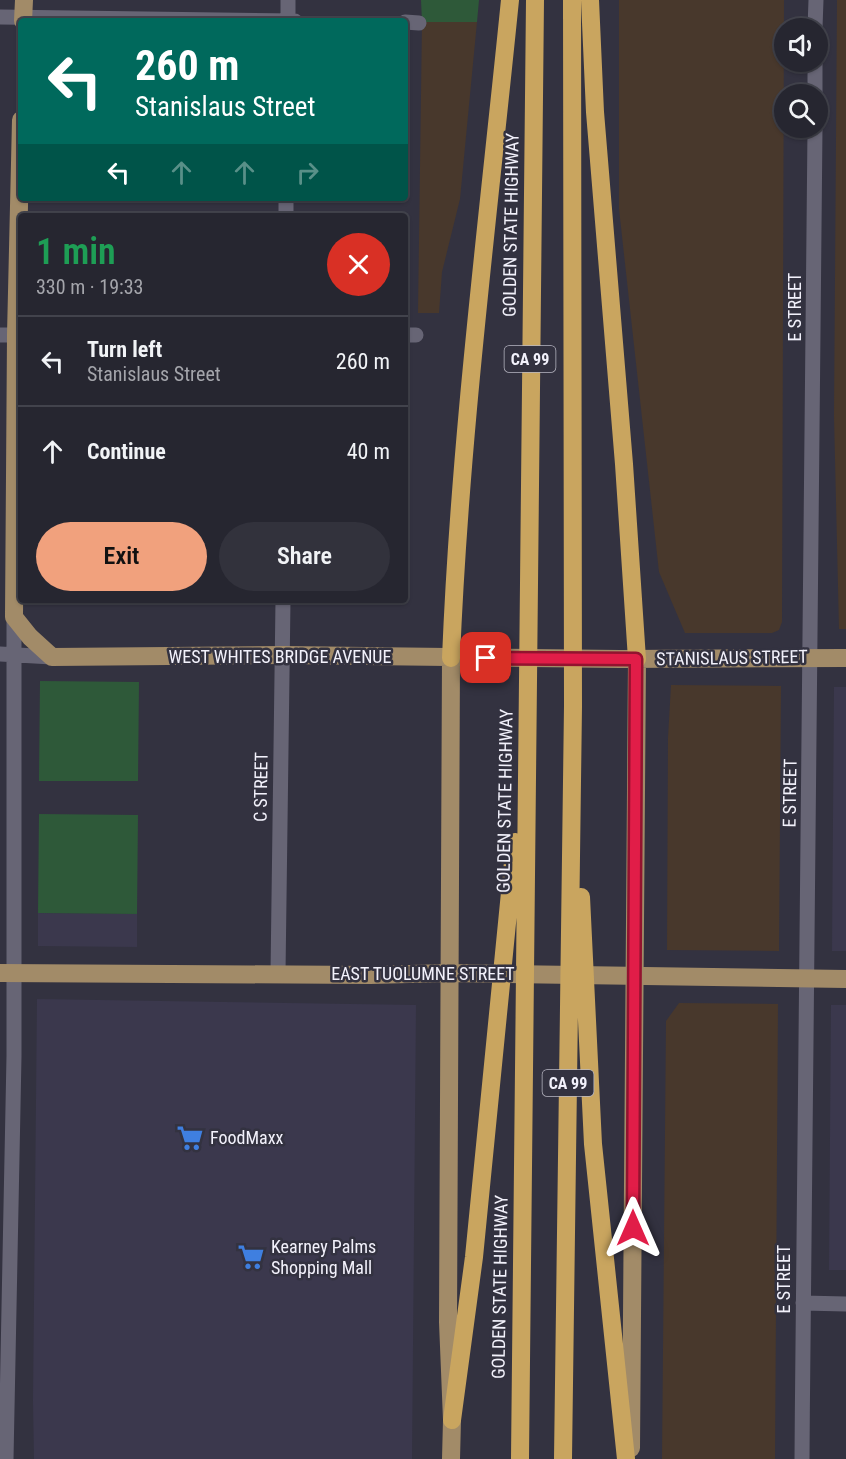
<!DOCTYPE html>
<meta charset="utf-8">
<style>
:root{--surface:#262630;--page:#32323c;--text:#f1f3f6;--muted:#a4a5ab;--line:#42434c;--accent:#f1a17d}
body{margin:0;font-family:"Roboto Condensed",sans-serif;background:var(--page);color:var(--text);height:100vh;display:flex;flex-direction:column;font-size:22px;white-space:nowrap}
*{box-sizing:border-box;margin:0}
p{font-size:20px;color:var(--muted)}
.icon{flex:none;width:33px;height:33px;fill:none;stroke:currentColor;stroke-width:2;stroke-linecap:round;stroke-linejoin:round}
.map{position:relative;flex:1;overflow:hidden}
.drawer{position:absolute;left:18px;top:213px;width:390px;height:390px;display:flex;flex-direction:column;background:var(--surface);border-radius:6px;box-shadow:0 2px 4px #0004,0 0 0 2px var(--line)}
.drawer>*{flex:none}
.banner{position:absolute;left:18px;top:18px;width:390px;height:183px;border-radius:6px;box-shadow:0 2px 4px #0004,0 0 0 2px var(--line);background:#00695c;color:#fff;overflow:hidden}
.controls{position:absolute;left:774px;top:18px;display:grid;gap:12px}
.controls a{display:grid;place-items:center;width:54px;height:54px;border-radius:50%;background:var(--surface);box-shadow:0 2px 4px #0004,0 0 0 2px var(--line);font-size:30px}
.pin{position:absolute;display:grid;place-items:center;width:51px;height:51px;color:#fff;margin:-26px;border-radius:12px;box-shadow:0 3px 9px #0006}
.me{position:absolute;width:66px;margin:-33px;rotate:0deg;stroke-linejoin:round;filter:drop-shadow(0 0 4px #0008)}
.turn{display:flex;align-items:center;gap:21px;height:126px;padding:0 18px;font-size:27px}
.turn .icon{width:78px;height:78px;stroke-width:2.5}
.turn b{display:block;font-size:42px;line-height:51px}
.lanes{display:flex;align-items:center;height:57px;padding:0 18px;background:#0003;justify-content:center;gap:30px;direction:ltr}
.lanes .off{opacity:.35}
.round{display:grid;place-items:center;flex:none;width:63px;height:63px;border-radius:32px;background:var(--page)}
.head{display:flex;align-items:center;justify-content:space-between;height:102px;padding:0 18px}
h1{font-size:36px;font-weight:600;line-height:45px;color:#1e9e55}
.cta{display:flex;gap:12px;margin-top:auto;padding:12px 18px}
.cta a{flex:1;height:69px;border-radius:36px;background:var(--accent);color:#111;font-size:24px;font-weight:600;line-height:69px;text-align:center}
.cta a+a{background:var(--page);color:var(--text)}
ul{padding:0;list-style:none}
li{display:flex;align-items:center;gap:18px;height:90px;padding:0 18px;border-top:2px solid var(--line)}
li div{flex:1}
li b{display:block;font-size:22px}
li em{font-style:normal}
.map>svg:first-child{display:block}
.built{fill:#3b384d}
.industrial{fill:#48382c}
.green{fill:#2e5939}
.lines{fill:none;stroke-linecap:round;stroke-linejoin:round}
.minor{stroke:#676575;stroke-width:15}
.major{stroke:#a28b68;stroke-width:18}
.highway{stroke:#c9a55f;stroke-width:18}
.route-casing{stroke:#92132f;stroke-width:15}
.route{stroke:#e11d48;stroke-width:10}
.labels{text-anchor:middle;stroke-width:5;stroke-linejoin:round;paint-order:stroke}
.shield{fill:#333240;stroke:#b9b8c3;stroke-width:1.5}
.shield-label{font-size:16px;font-weight:bold;fill:#f2f1fb}
.street-label{font-size:18px;fill:#f2f1fb;stroke:#333240}
.poi-label{font-size:18px;fill:#f2f1fb;stroke:#333240;text-anchor:start}
</style>
<div class="map">
<svg width="846" height="1459" viewBox="0 0 846 1459">
<rect width="100%" height="100%" fill="#333240"/>
<path class="built" d="M834,687H846V951H832Z
M38,913L137,914V947L38,946Z
M37,999L416,1005L412,1459H34L33,1401Z
M831,1005H846V1270H829Z"/>
<path class="industrial" d="M619,0H784L782,622L779,630L772,633H685L659,572L619,209Z
M837,0H846V629H839L834,416Z
M422,22H477L460,199L442,272L439,313H418Z
M671,685L781,686L779,951L667,950L668,738Z
M679,1003L778,1004L775,1459H662L666,1021Z"/>
<path class="green" d="M421,0H479L477,22H422Z
M40,681L139,682L138,781H39Z
M39,814L138,815L137,914L38,913Z"/>
<g class="lines">
<path class="minor" d="M0,17L295,21
M288,21V0
M405,22L419,23
M815,28L816,0
M815,94V62
M286,216V198
M0,335H21
M405,335H416
M0,654L52,657
M278,974L283,600
M803,1303L846,1304
M6,1459L14,1056V617
M802,1459C805,1015 813,571 815,128"/>
<path class="major" d="M23,21L24,0
M21,120L16,335L14,617L30,637L52,657L283,655L620,659L846,658
M0,973L370,975L449,973L846,979
M631,1448L637,659
M451,1459L452,1420L448,1322L451,658"/>
<path class="highway" d="M590,0L595,112L624,464L637,659
M451,658C460,437 488,219 510,0
M581,897L593,1144L626,1459
M452,1420L474,1257L515,842
M520,1459L535,0
M563,1459L573,706L572,0"/>
</g>
<g class="lines">
<g class="route-casing">
<path id="route" d="M486,658L636,659L633,1228"/>
</g>
<use href="#route" class="route"/>
</g>
<defs>
<g id="supermarket-bare" transform="scale(2.07)"><path d="M-6-5.5h2.5l.6 2H6L4.5 2H-2.5L-4.4-4H-6ZM-1.5 3.2a1.3 1.3 0 1 0 .1 0ZM3 3.2a1.3 1.3 0 1 0 .1 0Z" fill="#3f7fe0" stroke="#333240" stroke-width="2.5" paint-order="stroke"/></g>
</defs>
<g fill-rule="evenodd">
<use href="#supermarket-bare" x="190" y="1138"/>
<use href="#supermarket-bare" x="251" y="1257"/>
</g>
<g class="labels">
<g class="shield">
<rect x="504.5" y="346" width="51" height="26" rx="4.5"/>
<rect x="542.5" y="1070" width="51" height="26" rx="4.5"/>
</g>
<g class="shield-label">
<text x="530" y="365">CA 99</text>
<text x="568" y="1089">CA 99</text>
</g>
<g class="street-label">
<text transform="translate(511 225) rotate(-89)" y="6">GOLDEN STATE HIGHWAY</text>
<text transform="translate(795 307) rotate(-90)" y="6">E STREET</text>
<text x="280" y="663">WEST WHITES BRIDGE AVENUE</text>
<text transform="translate(732 658) rotate(-1)" y="6">STANISLAUS STREET</text>
<text transform="translate(261 787) rotate(-89)" y="6">C STREET</text>
<text transform="translate(790 793) rotate(-89)" y="6">E STREET</text>
<text transform="translate(505 801) rotate(-89)" y="6">GOLDEN STATE HIGHWAY</text>
<text x="423" y="980">EAST TUOLUMNE STREET</text>
<text transform="translate(784 1279) rotate(-90)" y="6">E STREET</text>
<text transform="translate(500 1287) rotate(-89)" y="6">GOLDEN STATE HIGHWAY</text>
</g>
<g class="poi-label">
<text x="210" y="1144">FoodMaxx</text>
<text x="271" y="1253">Kearney Palms<tspan x="271" dy="21">Shopping Mall</tspan></text>
</g>
</g>
</svg>
<div class="controls">
<a><svg class="icon" aria-label="sound" viewBox="0 0 24 24"><path d="M4 9h4l5-4v14l-5-4H4zM17 9q2 3 0 6"/></svg></a>
<a><svg class="icon" aria-label="search" viewBox="0 0 24 24"><circle cx="10" cy="10" r="6"/><path d="M15 15l6 6"/></svg></a>
</div>
<div class="pin" style="left:486px;top:658px;background:#d93025"><svg class="icon" aria-label="arrive" viewBox="0 0 24 24"><path d="M6 21V4h12l-3 4 3 4H6"/></svg></div>
<svg class="me" style="left:633px;top:1228px" viewBox="-20 -20 40 40"><path d="M0-17L14 15 0 8-14 15z" fill="#e11d48" stroke="#fff" stroke-width="4"/></svg>
<div class="banner">
<div class="turn"><svg class="icon" aria-label="left" viewBox="0 0 24 24"><path d="M17 20v-9H6M10 6l-5 5 5 5"/></svg><div><b>260 m</b>Stanislaus Street</div></div>
<div class="lanes"><svg class="icon" aria-label="left" viewBox="0 0 24 24"><path d="M17 20v-9H6M10 6l-5 5 5 5"/></svg><svg class="icon off" aria-label="ahead" viewBox="0 0 24 24"><path d="M12 20V5M6 11l6-6 6 6"/></svg><svg class="icon off" aria-label="ahead" viewBox="0 0 24 24"><path d="M12 20V5M6 11l6-6 6 6"/></svg><svg class="icon off" aria-label="right" viewBox="0 0 24 24"><path d="M7 20v-9h11M14 6l5 5-5 5"/></svg></div>
</div>
<section class="drawer">
<div class="head"><div><h1>1 min</h1><p>330 m · 19:33</p></div><a class="round" style="background:#d93025;color:#fff"><svg class="icon" aria-label="close" viewBox="0 0 24 24"><path d="M6 6l12 12M18 6L6 18"/></svg></a></div>
<ul>
<li><svg class="icon" aria-label="left" viewBox="0 0 24 24"><path d="M17 20v-9H6M10 6l-5 5 5 5"/></svg><div><b>Turn left</b><p>Stanislaus Street</p></div><em>260 m</em></li>
<li><svg class="icon" aria-label="ahead" viewBox="0 0 24 24"><path d="M12 20V5M6 11l6-6 6 6"/></svg><div><b>Continue</b></div><em>40 m</em></li>
</ul>
<div class="cta"><a>Exit</a><a>Share</a></div>
</section>
</div>
